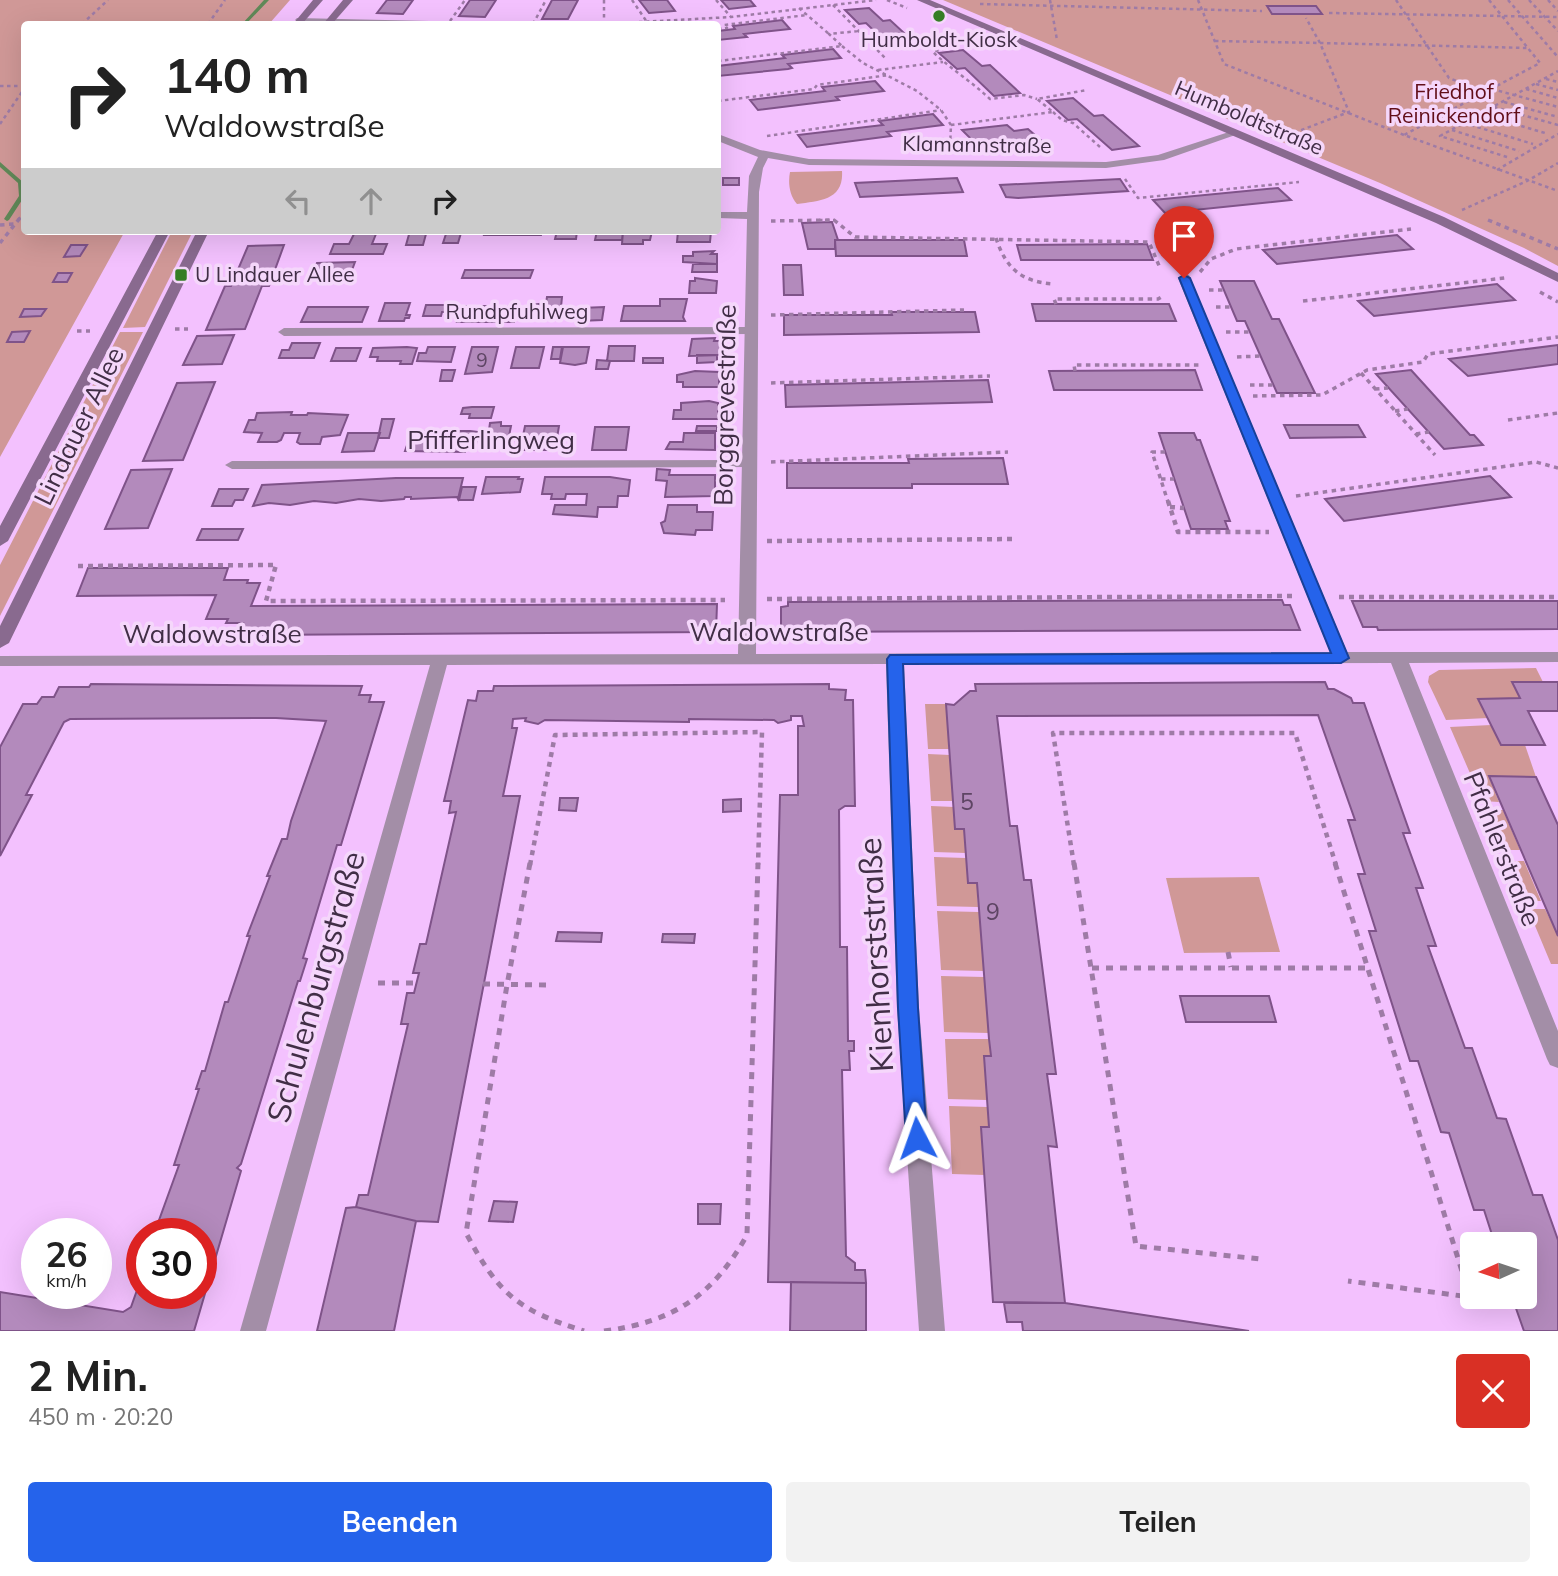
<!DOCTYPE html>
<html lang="de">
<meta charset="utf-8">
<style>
:root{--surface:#fff;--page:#f2f2f2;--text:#222;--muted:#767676;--accent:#2563eb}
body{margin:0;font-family:Mulish,sans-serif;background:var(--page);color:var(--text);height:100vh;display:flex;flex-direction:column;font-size:26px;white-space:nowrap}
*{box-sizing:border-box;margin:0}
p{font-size:23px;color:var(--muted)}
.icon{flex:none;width:38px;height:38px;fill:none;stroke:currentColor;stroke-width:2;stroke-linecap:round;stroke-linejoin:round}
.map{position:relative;height:1331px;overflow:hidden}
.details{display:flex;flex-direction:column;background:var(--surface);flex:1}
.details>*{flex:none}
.hud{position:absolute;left:21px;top:21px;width:700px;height:214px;border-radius:7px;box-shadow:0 7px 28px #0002;background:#fff;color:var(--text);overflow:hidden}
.needle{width:46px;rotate:267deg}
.fabs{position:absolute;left:1460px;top:1232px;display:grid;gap:14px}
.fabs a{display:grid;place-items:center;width:77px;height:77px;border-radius:7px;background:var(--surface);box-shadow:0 7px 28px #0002;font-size:35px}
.speed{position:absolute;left:21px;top:1218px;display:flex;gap:14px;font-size:35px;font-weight:700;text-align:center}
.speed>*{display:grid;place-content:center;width:91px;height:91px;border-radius:50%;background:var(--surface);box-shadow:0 7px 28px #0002;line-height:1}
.speed small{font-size:18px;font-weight:400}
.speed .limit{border:10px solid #d22;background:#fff;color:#111}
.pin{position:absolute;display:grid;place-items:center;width:60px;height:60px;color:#fff;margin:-72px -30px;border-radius:50% 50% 50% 0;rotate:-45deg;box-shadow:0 0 7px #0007}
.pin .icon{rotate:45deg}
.me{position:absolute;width:77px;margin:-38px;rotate:356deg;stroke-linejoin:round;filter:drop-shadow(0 0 5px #0008)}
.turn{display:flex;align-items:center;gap:24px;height:147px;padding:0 28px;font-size:32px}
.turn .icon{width:91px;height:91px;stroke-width:2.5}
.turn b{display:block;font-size:49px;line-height:60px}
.lanes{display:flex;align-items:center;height:66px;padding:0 28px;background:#0003;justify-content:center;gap:35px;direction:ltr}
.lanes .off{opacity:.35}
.round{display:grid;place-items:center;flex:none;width:74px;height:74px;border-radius:7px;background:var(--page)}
.headline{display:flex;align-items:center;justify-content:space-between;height:119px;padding:0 28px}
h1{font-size:42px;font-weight:700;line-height:52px}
.primary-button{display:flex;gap:14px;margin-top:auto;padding:14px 28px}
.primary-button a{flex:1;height:80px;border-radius:7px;background:var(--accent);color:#fff;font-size:28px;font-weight:700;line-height:80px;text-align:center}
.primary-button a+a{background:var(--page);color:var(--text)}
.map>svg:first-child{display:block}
.green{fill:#d09897}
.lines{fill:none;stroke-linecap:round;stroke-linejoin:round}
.stream{fill:#608958;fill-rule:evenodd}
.building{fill:#b38abc;stroke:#7f5389;stroke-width:2}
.path-far3{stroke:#9e7ba6;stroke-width:2.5;stroke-dasharray:3.5 3.5;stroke-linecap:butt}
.path-far2{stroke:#9e7ba6;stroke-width:3.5;stroke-dasharray:4.5 4.5;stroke-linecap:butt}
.path-far1{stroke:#9e7ba6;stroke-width:4.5;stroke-dasharray:5 5;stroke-linecap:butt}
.path{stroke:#9e7ba6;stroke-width:5;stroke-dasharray:7 7;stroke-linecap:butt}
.lane{fill:#a38ea7;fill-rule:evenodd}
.street{fill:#a38ea7;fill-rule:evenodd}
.secondary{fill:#896a8f;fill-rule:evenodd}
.route{fill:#2563eb;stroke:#184099;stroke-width:2}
.poi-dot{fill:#357e25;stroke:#f5d7fb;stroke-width:2.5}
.labels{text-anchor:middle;stroke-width:7;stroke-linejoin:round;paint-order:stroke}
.far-number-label{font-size:19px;fill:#5e4564}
.far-poi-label{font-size:21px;fill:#412e46;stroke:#f5d7fb}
.far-park-label{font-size:21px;fill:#620e19;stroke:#f5d7fb}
.far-street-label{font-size:21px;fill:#412e46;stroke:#f5d7fb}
.number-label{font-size:23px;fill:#5e4564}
.street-label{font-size:26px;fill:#412e46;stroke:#f5d7fb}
.near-street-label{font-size:32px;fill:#412e46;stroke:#f5d7fb}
</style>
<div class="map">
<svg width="1558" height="1331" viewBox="0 0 1558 1331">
<rect width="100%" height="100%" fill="#f3c1fe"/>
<path class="green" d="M0,0H290L269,24H24V231H125L0,457Z
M943,0H1558V266L1524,248L1380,183Z
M842,171C844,200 820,201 797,204C789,195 788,182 790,172Z
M172,231H193L145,327L123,328Z
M120,332H143L0,616V565Z
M1536,668L1543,682L1512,683L1520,698L1479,699L1488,718L1446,720L1428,682L1429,676L1439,670Z
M925,704H946L949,749H928Z
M1491,725L1525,745L1536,777H1489L1499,802L1482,801L1450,727Z
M928,754L950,755L953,801H931Z
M931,806L954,807L964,829L966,853L934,852Z
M1486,810H1503L1520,850H1503Z
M934,857L966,858L968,883H977L978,907L937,906Z
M1507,861H1524L1541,901H1524Z
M1259,877L1280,952L1184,953L1166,878Z
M1528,909H1545L1558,936V964H1551Z
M937,911L979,912L984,971L941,970Z
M941,976L984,977L989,1033L944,1032Z
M945,1039H989L991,1056H984L987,1100L948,1099Z
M949,1106L988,1107L989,1127H981L985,1175L952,1174Z"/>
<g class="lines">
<path class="stream" d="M264,0H269L246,24H242Z
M0,162L24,183V197L9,220L7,221L4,219L19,196L18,183L0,167Z"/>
</g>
<path class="building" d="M387,0H413L403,14L377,13Z
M470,0H496L485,17L459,16Z
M552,0H578L568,19H542Z
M639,0H667L675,11L649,13Z
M721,0H750L755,6L729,9Z
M1267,6H1316L1322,14H1272Z
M869,8L883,21L890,20L917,45L892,48L866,23L859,24L845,10Z
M782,20L790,29L744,34L747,37L718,40V31L735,29L733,26Z
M833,49L841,58L788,64L792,68L788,69L718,76V66L785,58L782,55Z
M963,50L982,66L990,65L1020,93L994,96L965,68L957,69L939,53Z
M875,81L884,91L836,97L839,100L758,110L750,100L825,91L822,87Z
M1073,98L1094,116L1103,115L1139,146L1112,150L1077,119L1068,120L1047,101Z
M933,114L943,125L887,132L891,136L807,147L798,135L883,125L879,121Z
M1007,125L1014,131L1028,129L1043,142L1010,144L982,150L962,130Z
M723,178H739V185H723Z
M957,178L963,192L860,197L855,183Z
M1120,179L1128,191L1018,198L1006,197L1000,185Z
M1278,188L1291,200L1165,213L1153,200Z
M832,222L838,240H835V249H808L802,223Z
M340,231H392L391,234H376L372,244H387L383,254H330L334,244H349L354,234H339Z
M407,231H434L433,234H426L423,245H406L410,231Z
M447,231H469L461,233L458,243H443Z
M485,231H513L512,235H484Z
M513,231H542L541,235H512Z
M557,231H577L576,239H555Z
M597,231H623L622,240H595Z
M623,231H652L650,240H643V244H622Z
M678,231H711L710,242H677Z
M1397,235L1413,249L1277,264L1263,250Z
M835,240H964L967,256H836Z
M1147,244L1153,260H1021L1017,245Z
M71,245H87L80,256L64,257Z
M284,245L269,286H262L245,329L206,330L225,286H231L248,246Z
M714,251L711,254H717V264L683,262V256H693V252Z
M355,262L352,270L314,271L317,263Z
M693,264H717V272H692Z
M783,265H801L803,295H784Z
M352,270L349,279H310L314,271Z
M465,270H533L530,278H462Z
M58,273H72L67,282H53Z
M695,278L717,281L716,293H689L690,281H695Z
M1220,281H1254L1272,319H1279L1315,393H1277L1245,321H1237Z
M1497,284L1515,300L1374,316L1358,301Z
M547,297H562L561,307H567L566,313H559V316H534L535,313H530L532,305L546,303Z
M660,299H687L683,317L685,321H621L624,306H660Z
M385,303H410L406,315H410L409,318H405L404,321H379Z
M1032,304H1169L1176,321H1036Z
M426,305H448L446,312H442L441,316H423Z
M462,306H518L514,322H457Z
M308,307H368L362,322H301Z
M604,307L602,320L579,321L581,308Z
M24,309H46L41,316L20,317Z
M891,312H975L979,332L784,335V315H892Z
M30,331L24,342H7L12,332Z
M234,335L222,364L183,365L197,336Z
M715,338L714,341H721V355L689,356L692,339Z
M292,343H320L314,358H279L282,350H289Z
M1558,345V364L1468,376L1449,359Z
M609,346H635L634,361H607Z
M428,347H455L451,362L417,361L419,353H426Z
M472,347H498L492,372L465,374Z
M516,347H544L539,368H511Z
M553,347H562L560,359H551Z
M563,347H589L586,363L575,365L560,363Z
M336,348H361L356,361H331Z
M373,348L407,347L417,348L412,364H400L401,361H377L378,357H370Z
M697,355H717V362L697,363Z
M643,358H663V363H643Z
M597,360L610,361L608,369H596Z
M442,370H455L452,381H440Z
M1195,370L1202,390H1054L1049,371Z
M1411,370L1470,435H1474L1483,445L1444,449L1376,374Z
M695,371L719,372V387H683V382H677V375Z
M988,380L992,402L786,407L785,385Z
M215,382L183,460L143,461L177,383Z
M709,401L718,403V419H673L674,410H681V403Z
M472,407H494L491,418H469L470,414H461L463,408Z
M292,412L291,415H307L308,413L348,415L340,435L322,437L320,444H300L297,442L300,433H284L281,440L277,442H258L262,433L244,432L249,420H255L257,413Z
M382,419H394L389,438H378Z
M501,422V426H511L509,436L488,437L490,423Z
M1284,425H1358L1365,437L1290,438Z
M525,426H559L555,450H520L522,441H516L517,436H523Z
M697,426H717V431H696Z
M595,427H629L626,450H592Z
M412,431H470L479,432L476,444H467L465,452L405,451Z
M348,433H380L374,451L342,452Z
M684,433H715V450L666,449L670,442H683Z
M1159,433H1194L1197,440H1200L1230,521H1225L1228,529H1191Z
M1003,458L1008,484H912V488H787V463H909L908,459Z
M172,469L148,528L105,529L131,470Z
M657,469L670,470L669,475H715V496L665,497L667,481L656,480Z
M1490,476L1511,497L1344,521L1325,499Z
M486,477H519L518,479H523L520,492L482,494Z
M545,477H610L630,480L628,496H618L617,507H598L597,517L553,514L555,505H586L587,494H566L565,499H551L552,494H542Z
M396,478H463L458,499L457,497L411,499V497H405L404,499L381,501L359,499L336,503L314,501L290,505L269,503L253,506L262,485Z
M462,487H476L473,500H459Z
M219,489H248L243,500H235L232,506H212Z
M668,505H697V512H713L712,530H696L695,535L664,533L661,523L665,521Z
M202,529H243L238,540H197Z
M88,568H228L224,580H248L247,583H260L251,606L717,604L716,632L239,635L243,623H226L228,619H206L216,595L77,596Z
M1282,600L1284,605H1290L1300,630L781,632V607L788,606V602Z
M1352,601H1558V629L1378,630L1377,627H1363Z
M1325,682L1328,689H1334L1351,698L1353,703H1364L1410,833H1403L1423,888H1416L1436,946H1428L1465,1048H1472L1497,1118L1506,1119L1533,1195H1542L1558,1240V1331H1524L1512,1297H1524V1244H1495L1484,1210H1474L1449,1133L1441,1132L1418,1061H1410L1369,931H1376L1358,874H1365L1348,820H1355L1318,715L997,716L1010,826H1017L1024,880H1031L1056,1074H1047L1057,1147L1048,1146L1065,1303L993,1302L981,1127H989L984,1056H991L989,1039L977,883H968L964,829H955L946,704L954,705L970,691H976L975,684Z
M1512,682H1558V711H1528L1545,745H1501L1478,699L1520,698Z
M91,684L362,686L359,695H371L369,702H384L341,845H337L303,958L307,959L300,981H298L241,1164L237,1168L241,1171L194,1331H0V1292L123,1312L131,1307L142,1276V1293H201V1234H154L179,1165H174L199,1089H196L202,1071H205L225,1002H228L250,936H247L270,876H267L282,839H287L291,821L326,721L276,718L70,719L64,722L26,795H32L0,856V747L23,704H37L42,697H54L59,687H89Z
M829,684V689L846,690L845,700H853L855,806H845L839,810L840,947H847L848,1041H854V1051H849L850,1070H842L846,1256L855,1263V1270H865L866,1283L768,1282L780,795H798V726H804L802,716H791V720L778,723L774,720L689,719V722L545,720L538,724L525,721L526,718L513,719L512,728H517L503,796H520L438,1222L416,1221L356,1207L359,1195H368L408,1024H401L407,993H414L419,973H413L420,944H426L456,812L449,813L451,801H444L468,700L476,701L478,691H493L494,686Z
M1489,776L1536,777L1558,825V936Z
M560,798H578L576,811L559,810Z
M741,799V811L723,812V800Z
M558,932L602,933L601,942L556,941Z
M663,934H695L694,943L662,942Z
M1180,996H1269L1276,1022H1186Z
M494,1201L517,1202L513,1222L489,1221Z
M698,1204H721L720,1224H698Z
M356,1207L416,1221L394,1331H317L346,1208Z
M791,1282L866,1283V1331H790Z
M1004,1303H1065L1249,1331H1023L1022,1322H1007Z"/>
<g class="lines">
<path class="path-far3" d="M604,0V23
M632,0L647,22
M716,0L731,17
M887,0L907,8
M1050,0L1057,40
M1198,0L1224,64L1404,135
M1396,0L1449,78L1484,92
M1489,0L1540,63L1404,135L1558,191
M1508,0L1557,56
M1529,0L1558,31
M1548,0L1558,11
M980,4L1262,11
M833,5L885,58
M799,8L829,34
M1329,13L1558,17
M450,21L465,0
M82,24L108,0
M208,24L225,0
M533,24L546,0
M604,24L731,17L876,0
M718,29L727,28L724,25L807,15
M972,40L933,52C952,70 971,81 990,99L1024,95L1037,99
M1215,41L1320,43L1306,18
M842,46L863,63L917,91L941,110L951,125L950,147
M718,61L842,46L829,34L859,31
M878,70L943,62
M1546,79L1558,82
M1536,84L1558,90
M0,86H24
M1492,89L1558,107
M1526,89L1558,98
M718,101L814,89L817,85L889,75
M1504,102L1558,117
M1494,107L1558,125
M1053,112L1062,120L1073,123L1100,147
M1481,114L1545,133
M1464,123L1533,144
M0,124L24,89
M951,125L1053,112L1037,99L1087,90
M1452,130L1519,151
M1288,135L1349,112L1320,43L1528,48
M767,136L941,110
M1507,157L1440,136L1558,71
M1497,170L1558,134
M1125,179L1138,198L1299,182
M1462,210L1527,181L1558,163
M18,220L24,213
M819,220H834"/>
<path class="path-far2" d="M1488,220L1558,249
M771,221L834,220L855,237L1149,242L1160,268
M0,225L14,224
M996,238C1006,269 1022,282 1054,284
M0,243L20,218
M1200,272L1211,259L1236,249L1411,229
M1209,290H1223
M1540,292L1558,302
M1303,301L1505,278
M1056,304L1054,299H1158L1163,296
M1216,307H1231
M771,315L964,310
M175,329H188
M77,331H90
M1226,332H1250
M1237,357L1260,356
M1075,371L1074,365H1200
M1361,373L1435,455
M771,383L990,376
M1250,385H1273
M1375,389L1388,388
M1253,396L1322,395L1367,370L1423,362L1428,354L1558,337
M1395,411L1408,409
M1508,420L1558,413
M1416,434L1429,432
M1165,452H1152L1168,502
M771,462L1008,452
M1161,479H1174
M1296,496L1536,462L1558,468"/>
<path class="path-far1" d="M1168,501L1178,532H1269
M1170,507L1184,508
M767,541L1014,539
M78,566L276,565L266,601L725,600
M1339,597H1558
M767,599L1294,596
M530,865L555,735L762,732L758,865
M1074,865L1053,733H1295L1336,865"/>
<path class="path" d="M530,863L507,985L466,1233C499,1295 518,1310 584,1331
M1074,863L1136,1246L1260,1259
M1335,863L1470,1297L1348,1281
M1228,952L1231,967
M1092,968H1369
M378,983H417
M483,984L547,985
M604,1331C673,1322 713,1296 747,1235L758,863"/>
<path class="lane" d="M751,327L757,331L755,334L284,336L278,332L284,328Z
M749,460L756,464L754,467L232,469L225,465L232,461Z"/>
<path class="street" d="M297,18L429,21L434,24L300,23L295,20Z
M1232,131L1241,133L1164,160L1106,168L809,165L768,158L763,168L759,192L756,654L1330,652L1178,278L1184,274L1189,275L1347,652H1558V662L1409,663L1558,1031V1068L1550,1065L1547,1059L1391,663L904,664L919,1008L945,1331H919L897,1008L886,664L447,665L266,1331H240L430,665L0,666V656L738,654L747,219L718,218V212H747L749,176L758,157L718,141V134L760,150L809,159L1106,162L1158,155Z"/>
<path class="secondary" d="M313,0H323L302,24H293Z
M343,0H353L332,24H323Z
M917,0H930L1444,217L1558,273V282L1436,223Z
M158,231H170L8,541L0,546V526Z
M197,231H209L9,643L0,648V626Z"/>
</g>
<path class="route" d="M1184,275L1190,278L1349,658L1341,663L903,664L918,1008L927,1138L924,1145L917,1147L909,1145L906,1138L898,1008L887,659L890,655L1331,653L1179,278Z"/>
<g class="poi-dot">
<circle cx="939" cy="16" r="7"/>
<rect x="174" y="268" width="14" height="14" rx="3.5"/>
</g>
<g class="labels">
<g class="far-number-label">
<text x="482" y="367">9</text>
</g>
<g class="far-poi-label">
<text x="939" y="47">Humboldt-Kiosk</text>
<text x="195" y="282" text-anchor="start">U Lindauer Allee</text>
</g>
<g class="far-park-label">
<text x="1454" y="99">Friedhof<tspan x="1454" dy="24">Reinickendorf</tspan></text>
</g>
<g class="far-street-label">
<text transform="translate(1249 118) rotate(23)" y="7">Humboldtstraße</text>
<text transform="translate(977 145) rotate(1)" y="7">Klamannstraße</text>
<text x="517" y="319">Rundpfuhlweg</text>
</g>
<g class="number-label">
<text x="967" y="810">5</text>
<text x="993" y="920">9</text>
</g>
<g class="street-label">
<text transform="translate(725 405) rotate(-89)" y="9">Borggrevestraße</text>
<text transform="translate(79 426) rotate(-64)" y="9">Lindauer Allee</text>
<text x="491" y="449">Pfifferlingweg</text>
<text x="779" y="641">Waldowstraße</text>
<text x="212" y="643">Waldowstraße</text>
<text transform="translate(1502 849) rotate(68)" y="9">Pfahlerstraße</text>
</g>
<g class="near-street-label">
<text transform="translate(876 955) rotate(-93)" y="11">Kienhorststraße</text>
<text transform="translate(316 987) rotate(-74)" y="11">Schulenburgstraße</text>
</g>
</g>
</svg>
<div class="fabs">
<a><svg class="needle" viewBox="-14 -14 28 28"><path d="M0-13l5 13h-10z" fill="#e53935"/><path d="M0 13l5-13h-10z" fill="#767676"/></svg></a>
</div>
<div class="speed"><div>26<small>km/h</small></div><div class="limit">30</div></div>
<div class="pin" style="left:1184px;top:278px;background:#d93025"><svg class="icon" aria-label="arrive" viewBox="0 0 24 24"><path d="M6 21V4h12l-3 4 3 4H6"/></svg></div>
<svg class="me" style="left:917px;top:1138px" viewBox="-20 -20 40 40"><path d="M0-17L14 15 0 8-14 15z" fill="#2563eb" stroke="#fff" stroke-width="4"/></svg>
<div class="hud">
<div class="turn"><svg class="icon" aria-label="right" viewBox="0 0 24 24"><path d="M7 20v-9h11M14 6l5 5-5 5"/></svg><div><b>140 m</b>Waldowstraße</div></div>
<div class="lanes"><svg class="icon off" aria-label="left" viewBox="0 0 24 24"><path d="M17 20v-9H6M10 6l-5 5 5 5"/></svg><svg class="icon off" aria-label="ahead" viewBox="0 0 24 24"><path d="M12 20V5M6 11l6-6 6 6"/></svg><svg class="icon" aria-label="right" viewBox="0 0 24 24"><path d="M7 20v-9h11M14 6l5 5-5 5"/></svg></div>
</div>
</div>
<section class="details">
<div class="headline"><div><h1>2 Min.</h1><p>450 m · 20:20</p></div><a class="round" style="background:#d93025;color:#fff"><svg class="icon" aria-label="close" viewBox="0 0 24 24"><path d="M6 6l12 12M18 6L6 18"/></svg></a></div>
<div class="primary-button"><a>Beenden</a><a>Teilen</a></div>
</section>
